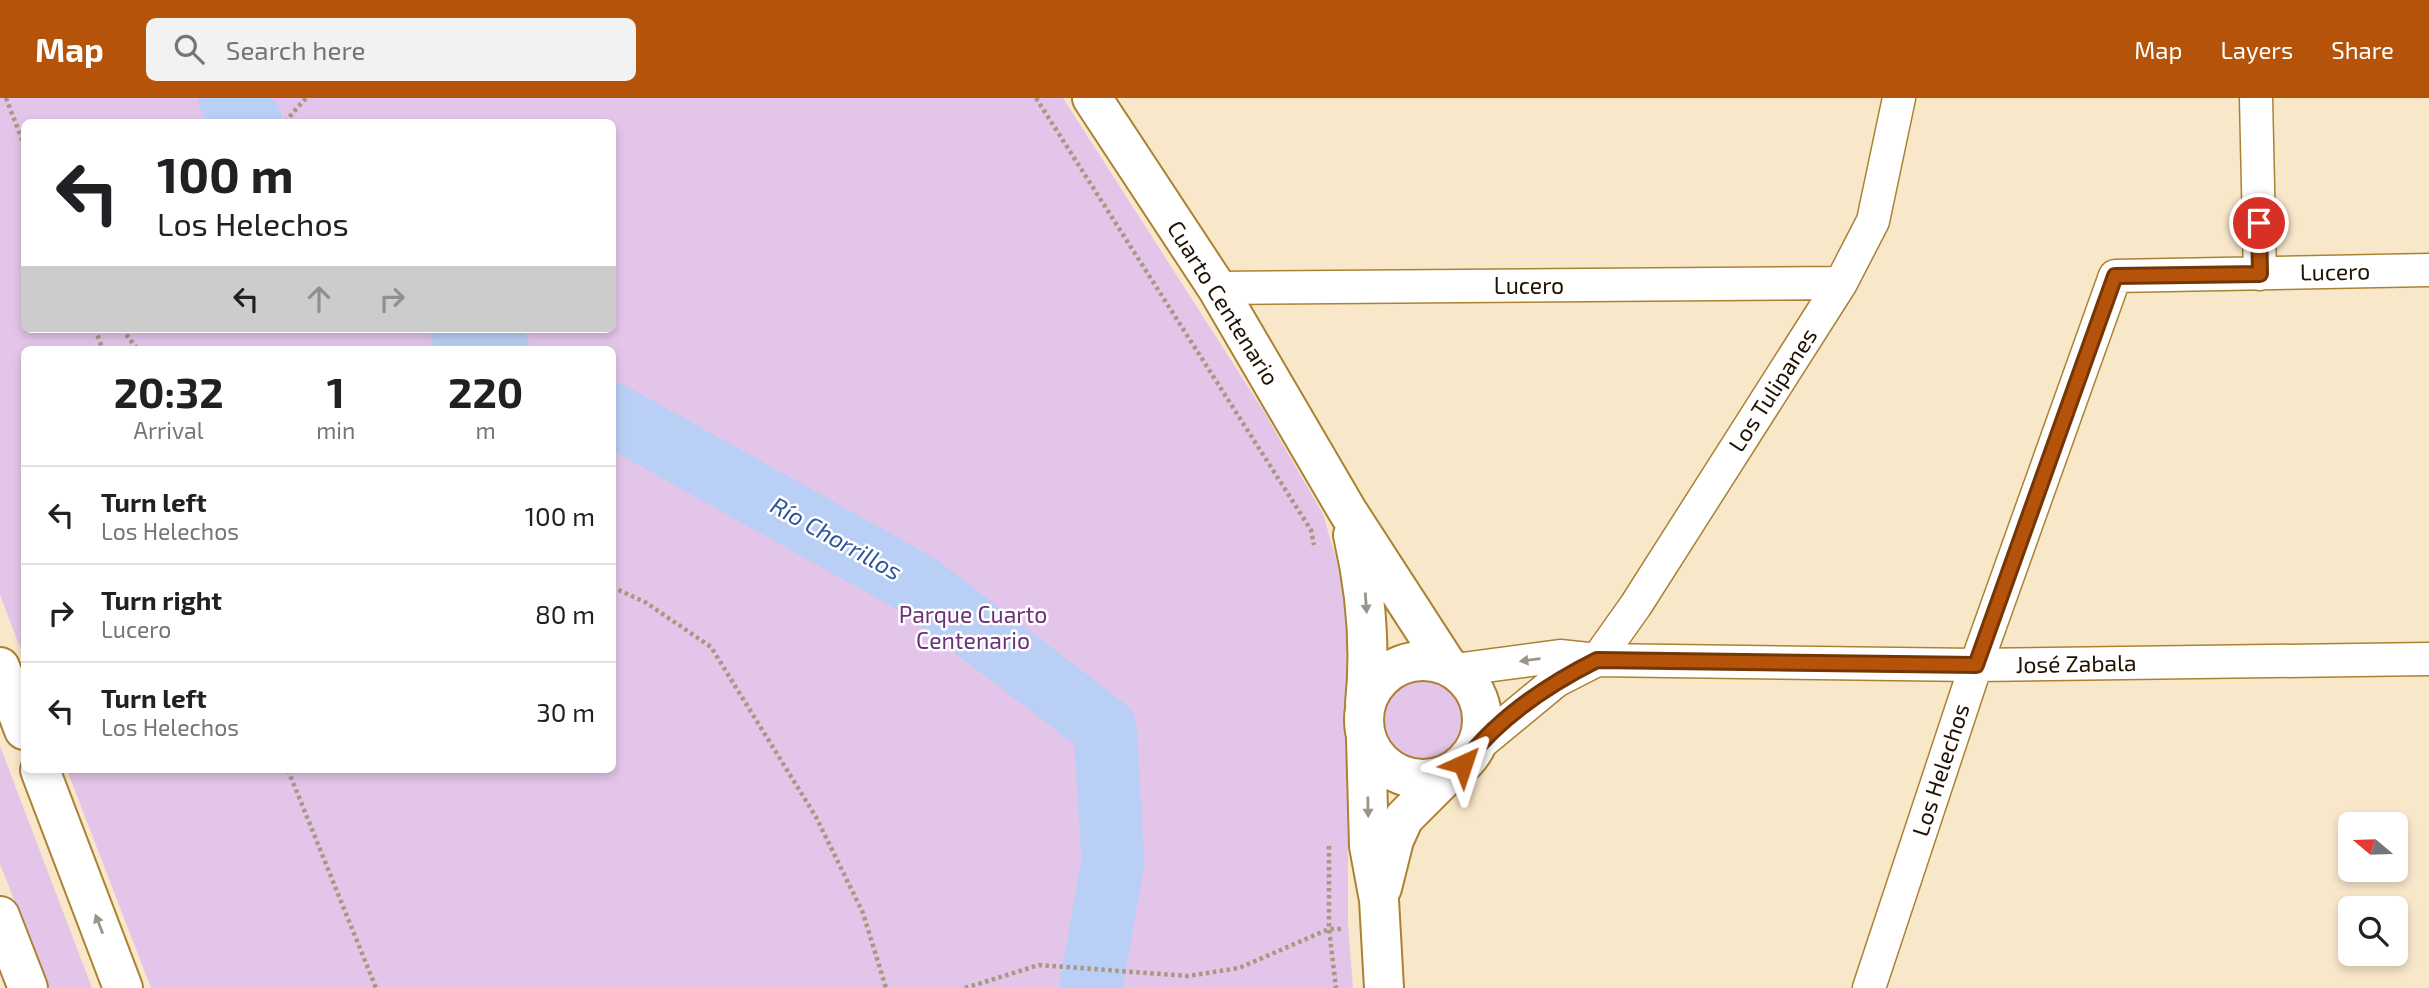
<!DOCTYPE html>
<meta charset="utf-8">
<style>
:root{--surface:#fff;--page:#f2f2f2;--text:#202124;--muted:#757577;--line:#e0e0e0;--accent:#b45309}
body{margin:0;font-family:"Exo 2",sans-serif;background:var(--page);color:var(--text);height:100vh;display:flex;flex-direction:column;font-size:26px;white-space:nowrap}
*{box-sizing:border-box;margin:0}
p{font-size:23px;color:var(--muted)}
.icon{flex:none;width:38px;height:38px;fill:none;stroke:currentColor;stroke-width:2;stroke-linecap:round;stroke-linejoin:round}
.map{position:relative;flex:1;overflow:hidden}
.side{position:absolute;left:21px;top:248px;width:595px;height:427px;display:flex;flex-direction:column;background:var(--surface);border-radius:10px;box-shadow:0 4px 10px #0003}
.side>*{flex:none}
.top-card{position:absolute;left:21px;top:21px;width:595px;height:214px;border-radius:10px;box-shadow:0 4px 10px #0003;background:#fff;color:var(--text);overflow:hidden}
.needle{width:46px;rotate:289deg}
.fabs{position:absolute;left:2338px;top:714px;display:grid;gap:14px}
.fabs a{display:grid;place-items:center;width:70px;height:70px;border-radius:10px;background:var(--surface);box-shadow:0 4px 10px #0003;font-size:35px}
.pin{position:absolute;display:grid;place-items:center;width:60px;height:60px;color:#fff;margin:-30px;border:4px solid #fff;border-radius:50%;box-shadow:0 2px 7px #0007}
.me{position:absolute;width:77px;margin:-38px;rotate:42deg;stroke-linejoin:round;filter:drop-shadow(0 0 5px #0008)}
.turn{display:flex;align-items:center;gap:24px;height:147px;padding:0 21px;font-size:32px}
.turn .icon{width:91px;height:91px;stroke-width:2.5}
.turn b{display:block;font-size:49px;line-height:60px}
.lanes{display:flex;align-items:center;height:66px;padding:0 21px;background:#0003;justify-content:center;gap:35px;direction:ltr}
.lanes .off{opacity:.35}
.eta{display:flex;justify-content:space-evenly;align-items:center;height:119px;text-align:center}
.eta b{font-size:42px;font-weight:700;line-height:49px}
ul{padding:0;list-style:none}
li{display:flex;align-items:center;gap:21px;height:98px;padding:0 21px;border-top:2px solid var(--line)}
li div{flex:1}
li b{display:block;font-size:26px}
li em{font-style:normal}
header{display:flex;align-items:center;gap:42px;box-sizing:border-box;height:98px;padding:0 35px;background:var(--accent);color:#fff}
header strong{font-size:33px}
nav{display:flex;gap:38px;margin-inline-start:auto;font-size:24px}
.search{width:490px;height:63px;background:var(--page);display:flex;align-items:center;gap:18px;box-sizing:border-box;padding:0 24px;border-radius:10px;color:var(--muted);font-size:26px}
.map>svg:first-child{display:block}
.green{fill:#e3c5e9;fill-rule:evenodd}
.lines{fill:none;stroke-linecap:round;stroke-linejoin:round}
.river{stroke:#b9cff5;stroke-width:63}
.street-casing{stroke:#ab8232;stroke-width:35}
.secondary-casing{stroke:#ab8232;stroke-width:42}
.highway-casing{stroke:#ab8232;stroke-width:42}
.path{stroke:#a99880;stroke-width:4.5;stroke-dasharray:3.5 3.5;stroke-linecap:butt}
.street{stroke:#fff;stroke-width:32}
.secondary{stroke:#fff;stroke-width:38}
.highway{stroke:#fff;stroke-width:38}
.oneway{fill:#9a948c}
.route-casing{stroke:#753606;stroke-width:18}
.route{stroke:#b45309;stroke-width:12}
.labels{text-anchor:middle;stroke-width:5;stroke-linejoin:round;paint-order:stroke}
.street-label{font-size:23px;fill:#1f1200;stroke:#fff}
.park-label{font-size:23px;fill:#6c3277;stroke:#fff}
.water-label{font-size:24px;font-style:italic;fill:#2c549c;stroke:#fff}
</style>
<header>
<strong>Map</strong>
<div class="search"><svg class="icon" aria-label="search" viewBox="0 0 24 24"><circle cx="10" cy="10" r="6"/><path d="M15 15l6 6"/></svg>Search here</div>
<nav><a>Map</a><a>Layers</a><a>Share</a></nav>
</header>
<div class="map">
<svg width="2429" height="890" viewBox="0 0 2429 890">
<rect width="100%" height="100%" fill="#f9e7ca"/>
<path class="green" d="M0,0H1063L1263,312L1323,416L1348,502V826L1353,890H151L67,672H612V252H24V560L0,497ZM24,24H612V231H24Z
M1378 621a46 46 0 1 1 92 0a46 46 0 1 1-92 0Z
M0,648L92,890H49L0,766Z"/>
<g class="lines">
<path class="river" d="M230,0L251,24
M461,231L498,252
M612,316L918,487L1105,630L1113,762L1091,890"/>
<g class="street-casing">
<path id="street" d="M2256,0L2260,176
M1217,190L1841,185
M1455,572L1560,558L1597,562L1976,567L2429,561
M1475,650L1556,583L1597,562L1636,507L1841,185L1873,123L1899,0
M1869,890L1976,567L2115,178L2429,172"/>
</g>
<g class="secondary-casing">
<path id="secondary" d="M1092,0L1217,190L1348,414L1447,567
M1353,437C1366,493 1371,548 1365,606
M1364 622a59 59 0 1 1 118 0a59 59 0 1 1-118 0Z
M1366,641L1369,748L1379,802L1384,890
M1382,790L1394,742L1404,720L1447,677"/>
</g>
<g class="highway-casing">
<path id="highway" d="M0,569L24,632
M40,672L123,890
M0,818L28,890"/>
</g>
<path class="path" d="M6,0L24,47
M1036,0L1311,432L1314,447
M285,24L306,0
M95,231L103,252
M122,231L138,252
M612,489L645,504L711,549L816,719L863,815L886,890
M288,672L376,890
M1329,748V831L1336,890
M965,890L1039,867L1188,878L1239,870L1329,831H1344"/>
<use href="#street" class="street"/>
<use href="#secondary" class="secondary"/>
<use href="#highway" class="highway"/>
</g>
<defs><path id="oneway-solid" d="M-6-.8H1V-3.2L6.5 0L1 3.2V.8H-6Z" transform="scale(1.75)"/></defs>
<g class="oneway">
<use href="#oneway-solid" transform="translate(1366 505) rotate(86)"/>
<use href="#oneway-solid" transform="translate(1530 562) rotate(173)"/>
<use href="#oneway-solid" transform="translate(1368 709) rotate(89)"/>
<use href="#oneway-solid" transform="translate(99 826) rotate(-111)"/>
</g>
<g class="lines">
<g class="route-casing">
<path id="route" d="M1463,666C1498,620 1547,587 1597,562L1976,567L2115,178L2260,176L2259,125"/>
</g>
<use href="#route" class="route"/>
</g>
<g class="labels">
<g class="street-label">
<text transform="translate(2335 174) rotate(-1)" y="8">Lucero</text>
<text x="1529" y="196">Lucero</text>
<text transform="translate(1223 205) rotate(58)" y="8">Cuarto Centenario</text>
<text transform="translate(1773 292) rotate(-57)" y="8">Los Tulipanes</text>
<text transform="translate(2076 566) rotate(-1)" y="8">José Zabala</text>
<text transform="translate(1941 672) rotate(-72)" y="8">Los Helechos</text>
</g>
<g class="park-label">
<text x="973" y="525">Parque Cuarto<tspan x="973" dy="26">Centenario</tspan></text>
</g>
<g class="water-label">
<text transform="translate(836 441) rotate(29)" y="8">Río Chorrillos</text>
</g>
</g>
</svg>
<div class="fabs">
<a><svg class="needle" viewBox="-14 -14 28 28"><path d="M0-13l5 13h-10z" fill="#e53935"/><path d="M0 13l5-13h-10z" fill="#757577"/></svg></a>
<a><svg class="icon" aria-label="search" viewBox="0 0 24 24"><circle cx="10" cy="10" r="6"/><path d="M15 15l6 6"/></svg></a>
</div>
<div class="pin" style="left:2259px;top:125px;background:#d93025"><svg class="icon" aria-label="arrive" viewBox="0 0 24 24"><path d="M6 21V4h12l-3 4 3 4H6"/></svg></div>
<svg class="me" style="left:1463px;top:666px" viewBox="-20 -20 40 40"><path d="M0-17L14 15 0 8-14 15z" fill="#b45309" stroke="#fff" stroke-width="4"/></svg>
<div class="top-card">
<div class="turn"><svg class="icon" aria-label="left" viewBox="0 0 24 24"><path d="M17 20v-9H6M10 6l-5 5 5 5"/></svg><div><b>100 m</b>Los Helechos</div></div>
<div class="lanes"><svg class="icon" aria-label="left" viewBox="0 0 24 24"><path d="M17 20v-9H6M10 6l-5 5 5 5"/></svg><svg class="icon off" aria-label="ahead" viewBox="0 0 24 24"><path d="M12 20V5M6 11l6-6 6 6"/></svg><svg class="icon off" aria-label="right" viewBox="0 0 24 24"><path d="M7 20v-9h11M14 6l5 5-5 5"/></svg></div>
</div>
<section class="side">
<div class="eta">
<div><b>20:32</b><p>Arrival</p></div>
<div><b>1</b><p>min</p></div>
<div><b>220</b><p>m</p></div>
</div>
<ul>
<li><svg class="icon" aria-label="left" viewBox="0 0 24 24"><path d="M17 20v-9H6M10 6l-5 5 5 5"/></svg><div><b>Turn left</b><p>Los Helechos</p></div><em>100 m</em></li>
<li><svg class="icon" aria-label="right" viewBox="0 0 24 24"><path d="M7 20v-9h11M14 6l5 5-5 5"/></svg><div><b>Turn right</b><p>Lucero</p></div><em>80 m</em></li>
<li><svg class="icon" aria-label="left" viewBox="0 0 24 24"><path d="M17 20v-9H6M10 6l-5 5 5 5"/></svg><div><b>Turn left</b><p>Los Helechos</p></div><em>30 m</em></li>
</ul>
</section>
</div>
